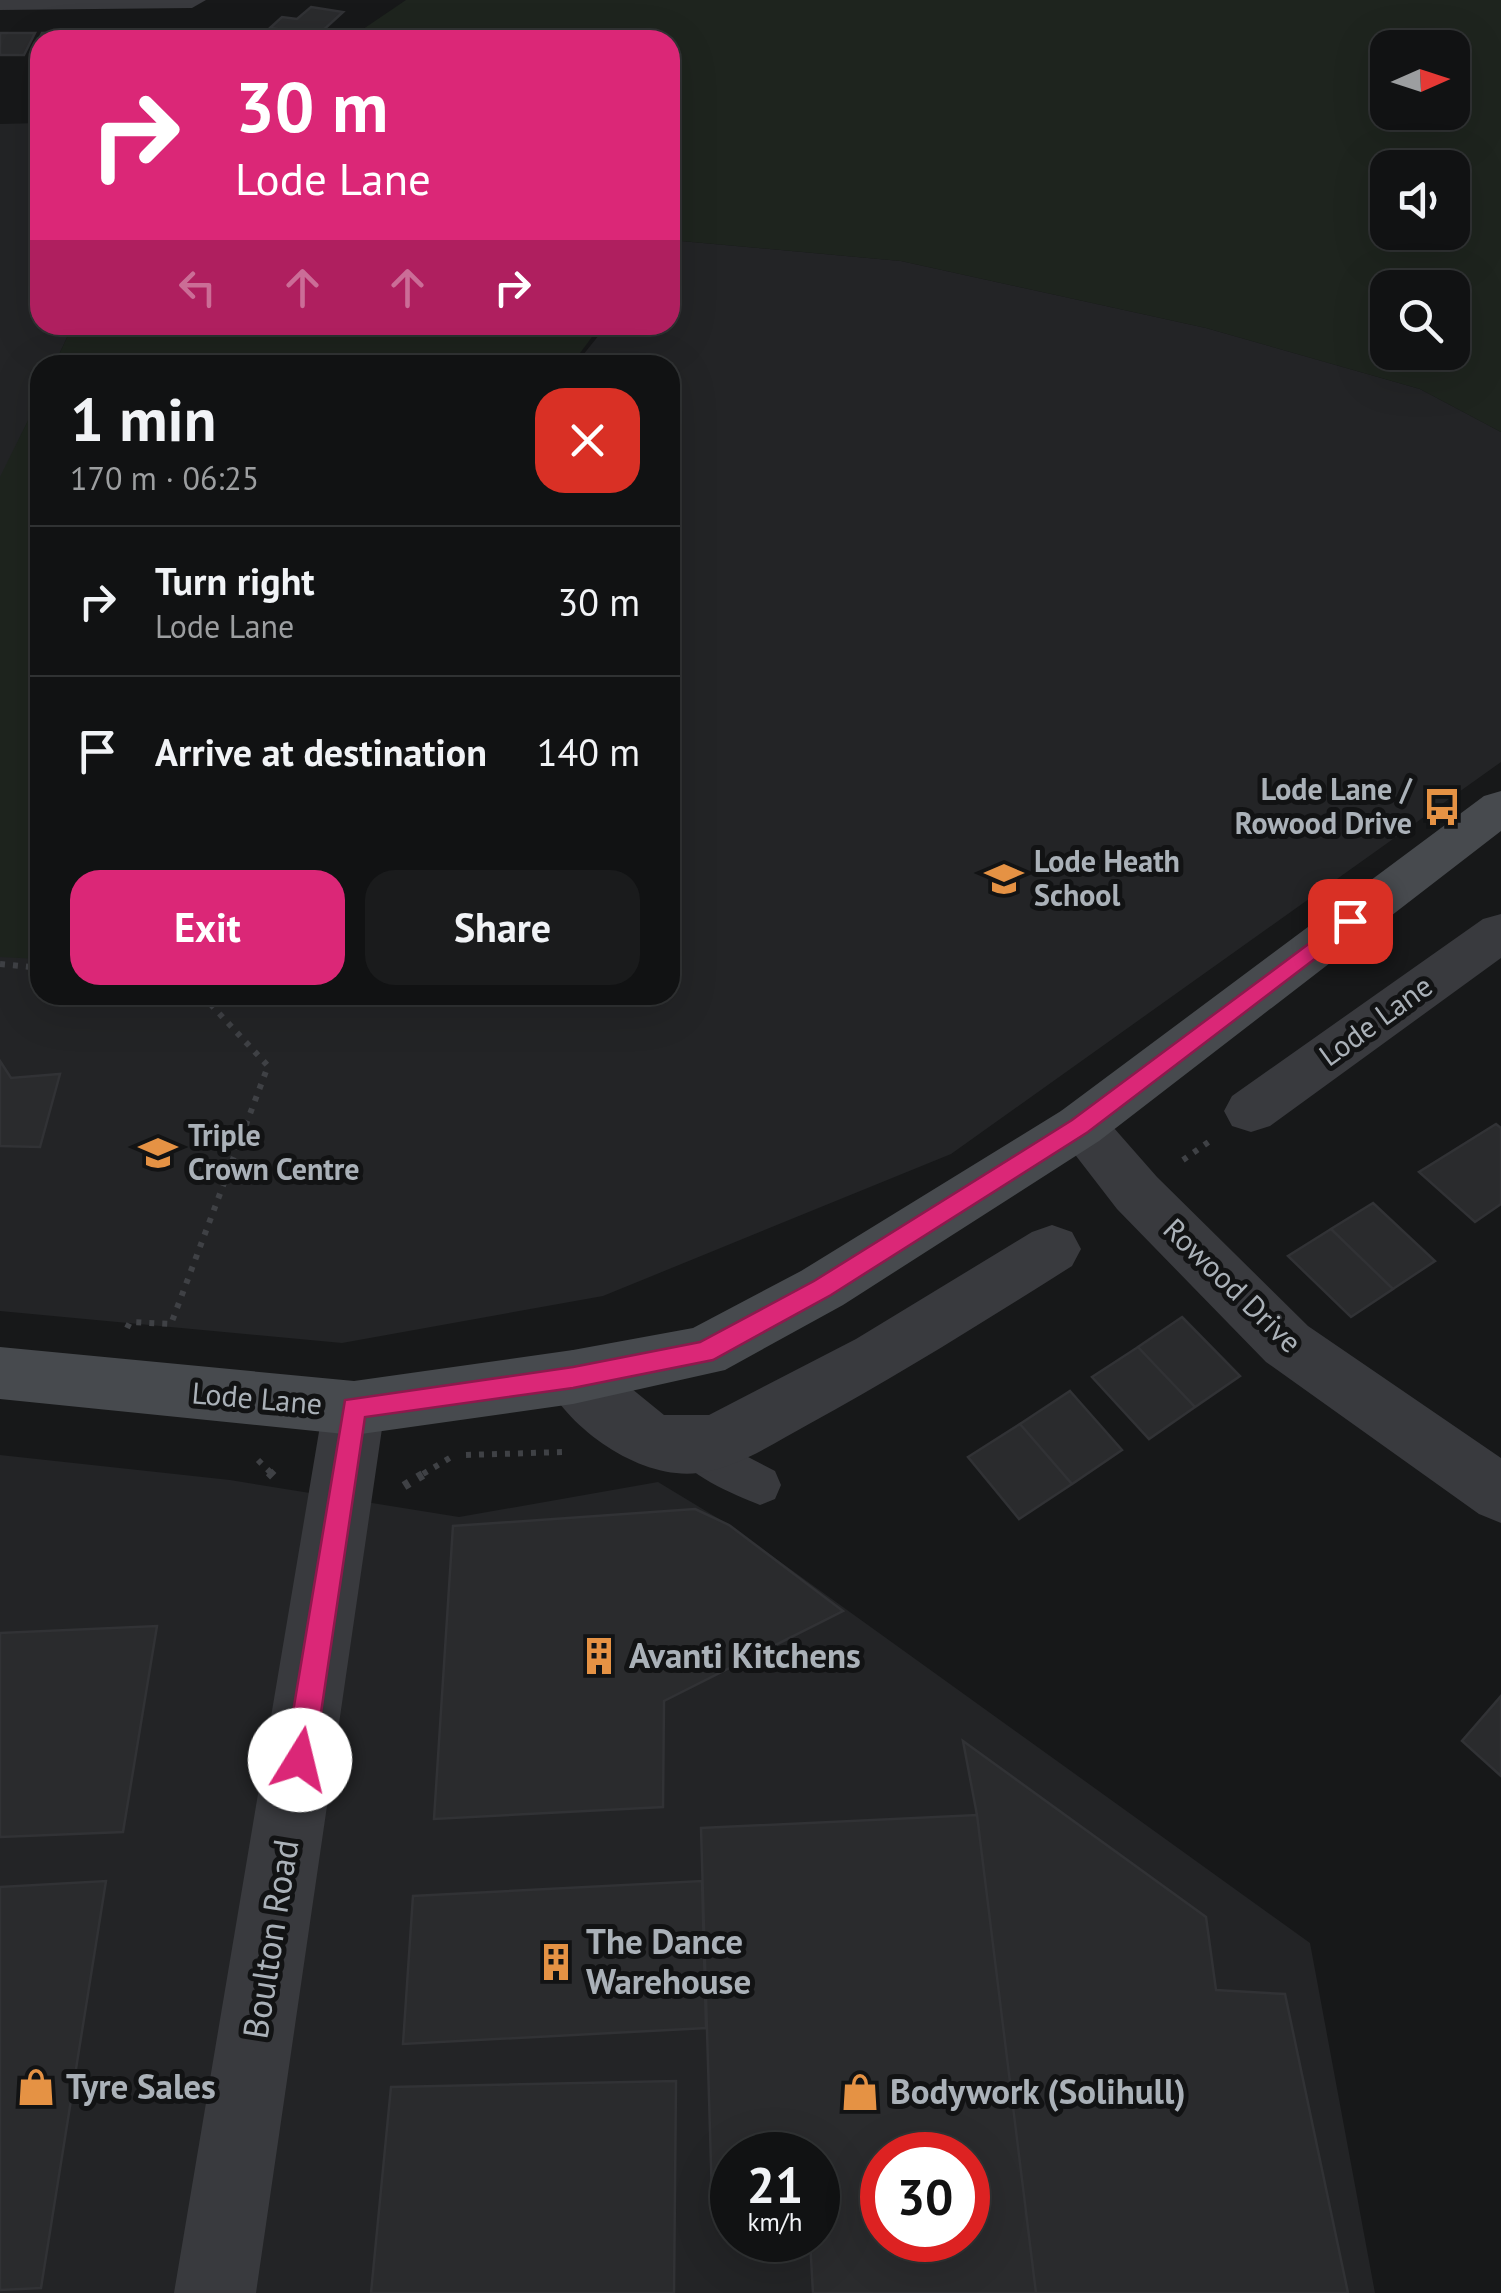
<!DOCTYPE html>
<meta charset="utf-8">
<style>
:root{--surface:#111213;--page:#1a1b1c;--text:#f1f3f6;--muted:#9c9ea0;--line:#303233;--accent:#db2777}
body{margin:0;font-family:"PT Sans",sans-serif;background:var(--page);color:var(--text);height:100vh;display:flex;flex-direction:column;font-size:38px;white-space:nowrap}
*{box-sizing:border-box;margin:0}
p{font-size:32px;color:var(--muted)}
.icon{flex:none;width:55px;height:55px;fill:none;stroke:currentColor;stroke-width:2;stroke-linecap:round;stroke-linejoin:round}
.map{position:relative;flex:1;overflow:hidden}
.sheet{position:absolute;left:30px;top:355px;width:650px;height:650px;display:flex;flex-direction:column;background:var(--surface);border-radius:30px;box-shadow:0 10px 40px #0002,0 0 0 2px var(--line)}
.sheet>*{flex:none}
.top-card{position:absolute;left:30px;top:30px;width:650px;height:305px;border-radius:30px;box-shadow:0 10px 40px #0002,0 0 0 2px var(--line);background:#db2777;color:#fff;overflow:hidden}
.needle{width:65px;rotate:87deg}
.tools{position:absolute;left:1370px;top:30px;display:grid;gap:20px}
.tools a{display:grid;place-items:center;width:100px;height:100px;border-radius:20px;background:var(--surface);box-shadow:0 10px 40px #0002,0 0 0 2px var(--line);font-size:50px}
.speed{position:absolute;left:710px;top:2132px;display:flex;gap:20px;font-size:50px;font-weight:700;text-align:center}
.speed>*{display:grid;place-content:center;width:130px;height:130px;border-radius:50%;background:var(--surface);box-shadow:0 10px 40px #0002,0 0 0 2px var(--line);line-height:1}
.speed small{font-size:25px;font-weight:400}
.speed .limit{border:15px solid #d22;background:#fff;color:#111}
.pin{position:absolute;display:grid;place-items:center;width:85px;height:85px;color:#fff;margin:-42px;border-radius:20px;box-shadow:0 5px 15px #0006}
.me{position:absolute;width:110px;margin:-55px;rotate:9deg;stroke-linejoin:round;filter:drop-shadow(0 0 8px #0008)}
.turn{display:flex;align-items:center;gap:35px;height:210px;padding:0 40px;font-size:45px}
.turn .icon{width:130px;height:130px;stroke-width:2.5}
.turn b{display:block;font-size:70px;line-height:85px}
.lanes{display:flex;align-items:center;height:95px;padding:0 40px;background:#0003;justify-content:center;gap:50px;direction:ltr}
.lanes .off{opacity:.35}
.round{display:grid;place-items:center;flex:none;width:105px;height:105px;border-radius:30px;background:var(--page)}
.summary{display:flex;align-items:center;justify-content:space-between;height:170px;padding:0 40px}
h1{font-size:60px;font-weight:800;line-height:75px}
.button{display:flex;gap:20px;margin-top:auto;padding:20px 40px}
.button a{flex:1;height:115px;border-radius:30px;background:var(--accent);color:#fff;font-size:40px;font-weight:800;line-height:115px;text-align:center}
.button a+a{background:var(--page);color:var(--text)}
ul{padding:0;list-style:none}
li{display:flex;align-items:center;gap:30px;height:150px;padding:0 40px;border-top:2px solid var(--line)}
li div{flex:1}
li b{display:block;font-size:38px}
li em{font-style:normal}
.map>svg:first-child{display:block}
.built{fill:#232426;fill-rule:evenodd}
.green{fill:#1e241e;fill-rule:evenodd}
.building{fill:#2a2b2d;stroke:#313235;stroke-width:2.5;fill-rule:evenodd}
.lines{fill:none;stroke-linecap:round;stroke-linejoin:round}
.path-far1{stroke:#3f4145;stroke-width:6;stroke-dasharray:5 8;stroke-linecap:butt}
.path{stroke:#3f4145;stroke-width:9;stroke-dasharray:6 10;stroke-linecap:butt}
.service{fill:#393a3e;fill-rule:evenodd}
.minor{fill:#393a3e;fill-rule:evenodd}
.tertiary{fill:#393a3e;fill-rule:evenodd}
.secondary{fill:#474a4e;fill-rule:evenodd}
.route{fill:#db2777;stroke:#8e194d;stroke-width:2.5}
.labels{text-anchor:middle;stroke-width:10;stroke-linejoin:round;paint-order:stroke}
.poi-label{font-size:30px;font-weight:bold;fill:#aab1b8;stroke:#121314;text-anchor:start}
.street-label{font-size:30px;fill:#aab1b8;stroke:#121314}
.near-poi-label{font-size:35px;font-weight:bold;fill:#aab1b8;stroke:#121314;text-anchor:start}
.near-street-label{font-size:35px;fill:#aab1b8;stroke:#121314}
</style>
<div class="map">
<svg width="1501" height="2293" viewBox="0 0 1501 2293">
<rect width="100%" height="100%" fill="#171819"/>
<path class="built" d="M40,123V325H73L54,365H40V396L17,444L40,445V995H670V365H575L607,325H670V240L901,261L1206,328L1420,389L1501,432V762L951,1154L603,1296L342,1343L0,1311V124Z
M0,1455L230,1480L459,1517L658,1482L729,1525L1310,1943L1375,2293H0ZM732,2155H818V2240H732ZM882,2155H968V2240H882Z"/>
<path class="green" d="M406,0H1501V432L1420,389L1206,328L901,261L670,240V40H347ZM1388,48H1452V112H1388ZM1388,168H1452V232H1388ZM1388,288H1452V352H1388Z
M73,325H601L571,365H54Z
M40,396V959L0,957V477Z"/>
<path class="building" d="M311,7L343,12L318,35L270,28L282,17L297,19Z
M90,32L86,40H40V54H32L42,33Z
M0,33H35L24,55H0Z
M98,33H137L133,40H95Z
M0,1061L11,1078L60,1074L40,1147L0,1146Z
M1496,1124L1501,1128V1204L1475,1222L1419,1172Z
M1373,1203L1435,1261L1393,1289L1331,1229Z
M1331,1229L1393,1289L1351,1317L1288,1256Z
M1182,1317L1240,1376L1195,1407L1138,1347Z
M1138,1347L1195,1407L1149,1439L1092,1377Z
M1070,1391L1122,1450L1072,1484L1020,1424Z
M1020,1424L1072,1484L1019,1519L968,1457Z
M695,1509L729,1525L843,1611L664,1701L663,1807L434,1819L453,1526Z
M157,1626L123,1832L0,1837V1633Z
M1501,1696V1776L1462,1741Z
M963,1741L1206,1917L1216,1990L1285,1994L1348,2293H1036L977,1815Z
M977,1815L1036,2293H813L810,2240H818V2155H732V2197L712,2198L701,1828ZM882,2155H968V2240H882Z
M106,1881L41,2288L0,2290V1887Z
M702,1881L706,2028L403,2044L413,1896Z
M676,2081L674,2293H371L391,2087Z"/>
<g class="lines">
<path class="path-far1" d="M0,964L40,968
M1183,1160L1210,1141
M127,1328L130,1322L171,1324L268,1066L202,995
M466,1455L563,1452
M258,1460L272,1474
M423,1474L453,1456"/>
<path class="path" d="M269,1472L280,1483
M404,1486L427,1472"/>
<path class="service" d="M694,1429L775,1471L781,1485L775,1499L760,1505C733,1494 685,1475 673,1448L679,1435Z"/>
<path class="minor" d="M0,0H206L192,8L0,10Z
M1501,914V958L1270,1126L1251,1132L1232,1126L1224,1111L1232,1096L1483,919Z
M1052,1225L1072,1232L1081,1249L1072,1266C985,1321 899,1375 809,1424C774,1443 738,1468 698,1473C639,1480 567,1428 543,1377L552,1358L573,1350L594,1358L664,1415H709L856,1339L1032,1232Z
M354,1381L376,1389L385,1408L256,2293H174L323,1408L332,1389Z"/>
<path class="tertiary" d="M1080,1104L1099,1111L1157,1177L1308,1326L1501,1458V1523L1479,1514L1266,1362L1117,1209L1053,1126L1061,1111Z"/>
<path class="secondary" d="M1501,791V831L1099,1141L843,1305L725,1370L573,1404L354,1435L0,1399V1347L354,1381L573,1350L693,1328L801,1271L1061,1111L1484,796Z"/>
</g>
<path class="route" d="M1350,913L1361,921L1358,926L1088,1132L831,1295L713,1360L573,1388L365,1417L314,1760L310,1770L300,1774L289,1770L285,1760L345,1400L573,1367L700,1342L814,1281L1072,1120Z"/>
<defs>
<g id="bus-bare" transform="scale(3)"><path d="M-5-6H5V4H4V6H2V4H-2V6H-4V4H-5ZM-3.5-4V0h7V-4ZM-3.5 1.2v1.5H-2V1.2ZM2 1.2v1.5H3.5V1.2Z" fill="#e59244" stroke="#121314" stroke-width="2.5" paint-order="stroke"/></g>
<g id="school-bare" transform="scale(3)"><path d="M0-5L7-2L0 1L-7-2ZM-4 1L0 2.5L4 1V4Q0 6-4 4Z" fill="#e59244" stroke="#121314" stroke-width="2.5" paint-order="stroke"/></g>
<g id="building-bare" transform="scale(3)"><path d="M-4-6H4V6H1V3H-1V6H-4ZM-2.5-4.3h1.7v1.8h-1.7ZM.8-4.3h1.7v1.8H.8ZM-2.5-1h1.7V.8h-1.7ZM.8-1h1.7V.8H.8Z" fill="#e59244" stroke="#121314" stroke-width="2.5" paint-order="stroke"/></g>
<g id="shop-bare" transform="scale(3)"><path d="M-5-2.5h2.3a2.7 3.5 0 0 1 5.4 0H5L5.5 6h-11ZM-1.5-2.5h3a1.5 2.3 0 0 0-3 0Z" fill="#e59244" stroke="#121314" stroke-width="2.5" paint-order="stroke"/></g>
</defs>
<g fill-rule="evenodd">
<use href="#bus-bare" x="1442" y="807"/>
<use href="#school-bare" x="1004" y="879"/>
<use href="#school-bare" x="158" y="1153"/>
<use href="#building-bare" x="599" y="1656"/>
<use href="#building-bare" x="556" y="1962"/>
<use href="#shop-bare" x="36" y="2087"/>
<use href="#shop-bare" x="860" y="2092"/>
</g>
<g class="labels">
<g class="poi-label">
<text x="1412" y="800" text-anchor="end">Lode Lane /<tspan x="1412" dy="34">Rowood Drive</tspan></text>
<text x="1034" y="872">Lode Heath<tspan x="1034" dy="34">School</tspan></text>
<text x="188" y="1146">Triple<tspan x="188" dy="34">Crown Centre</tspan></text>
</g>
<g class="street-label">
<text transform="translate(1376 1021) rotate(-36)" y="10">Lode Lane</text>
<text transform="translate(1232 1286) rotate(44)" y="10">Rowood Drive</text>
<text transform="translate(257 1399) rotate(5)" y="10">Lode Lane</text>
</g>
<g class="near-poi-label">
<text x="629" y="1668">Avanti Kitchens</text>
<text x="586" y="1954">The Dance<tspan x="586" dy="40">Warehouse</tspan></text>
<text x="66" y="2099">Tyre Sales</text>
<text x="890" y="2104">Bodywork (Solihull)</text>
</g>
<g class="near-street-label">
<text transform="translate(271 1939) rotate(-81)" y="12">Boulton Road</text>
</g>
</g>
</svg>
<div class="tools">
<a><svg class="needle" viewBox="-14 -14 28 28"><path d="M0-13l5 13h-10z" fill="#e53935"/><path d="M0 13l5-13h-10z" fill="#9c9ea0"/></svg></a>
<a><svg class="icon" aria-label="sound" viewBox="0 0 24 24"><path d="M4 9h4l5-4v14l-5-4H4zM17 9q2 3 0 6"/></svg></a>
<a><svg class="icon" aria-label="search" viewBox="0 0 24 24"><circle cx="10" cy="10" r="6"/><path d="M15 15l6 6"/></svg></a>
</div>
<div class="speed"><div>21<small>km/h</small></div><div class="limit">30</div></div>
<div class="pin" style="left:1350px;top:921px;background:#d93025"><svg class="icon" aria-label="arrive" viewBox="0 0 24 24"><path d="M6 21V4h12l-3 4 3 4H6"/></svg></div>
<svg class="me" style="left:300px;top:1760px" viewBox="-20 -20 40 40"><circle r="19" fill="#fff"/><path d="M0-13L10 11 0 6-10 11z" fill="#db2777"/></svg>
<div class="top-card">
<div class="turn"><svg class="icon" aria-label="right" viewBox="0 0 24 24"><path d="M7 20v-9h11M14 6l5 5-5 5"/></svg><div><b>30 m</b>Lode Lane</div></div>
<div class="lanes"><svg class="icon off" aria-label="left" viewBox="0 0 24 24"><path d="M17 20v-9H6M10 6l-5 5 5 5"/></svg><svg class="icon off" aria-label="ahead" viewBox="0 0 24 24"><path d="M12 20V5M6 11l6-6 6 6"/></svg><svg class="icon off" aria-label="ahead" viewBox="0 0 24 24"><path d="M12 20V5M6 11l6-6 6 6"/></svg><svg class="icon" aria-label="right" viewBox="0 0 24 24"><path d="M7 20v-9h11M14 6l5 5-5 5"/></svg></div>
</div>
<section class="sheet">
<div class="summary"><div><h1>1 min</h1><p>170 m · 06:25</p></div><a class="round" style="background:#d93025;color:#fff"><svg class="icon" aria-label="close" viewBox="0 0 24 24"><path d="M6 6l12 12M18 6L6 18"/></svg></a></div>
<ul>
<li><svg class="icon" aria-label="right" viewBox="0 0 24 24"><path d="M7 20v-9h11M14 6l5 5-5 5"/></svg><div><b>Turn right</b><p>Lode Lane</p></div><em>30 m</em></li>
<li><svg class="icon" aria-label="arrive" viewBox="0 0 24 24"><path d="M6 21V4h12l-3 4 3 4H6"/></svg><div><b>Arrive at destination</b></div><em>140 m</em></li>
</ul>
<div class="button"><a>Exit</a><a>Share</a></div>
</section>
</div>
